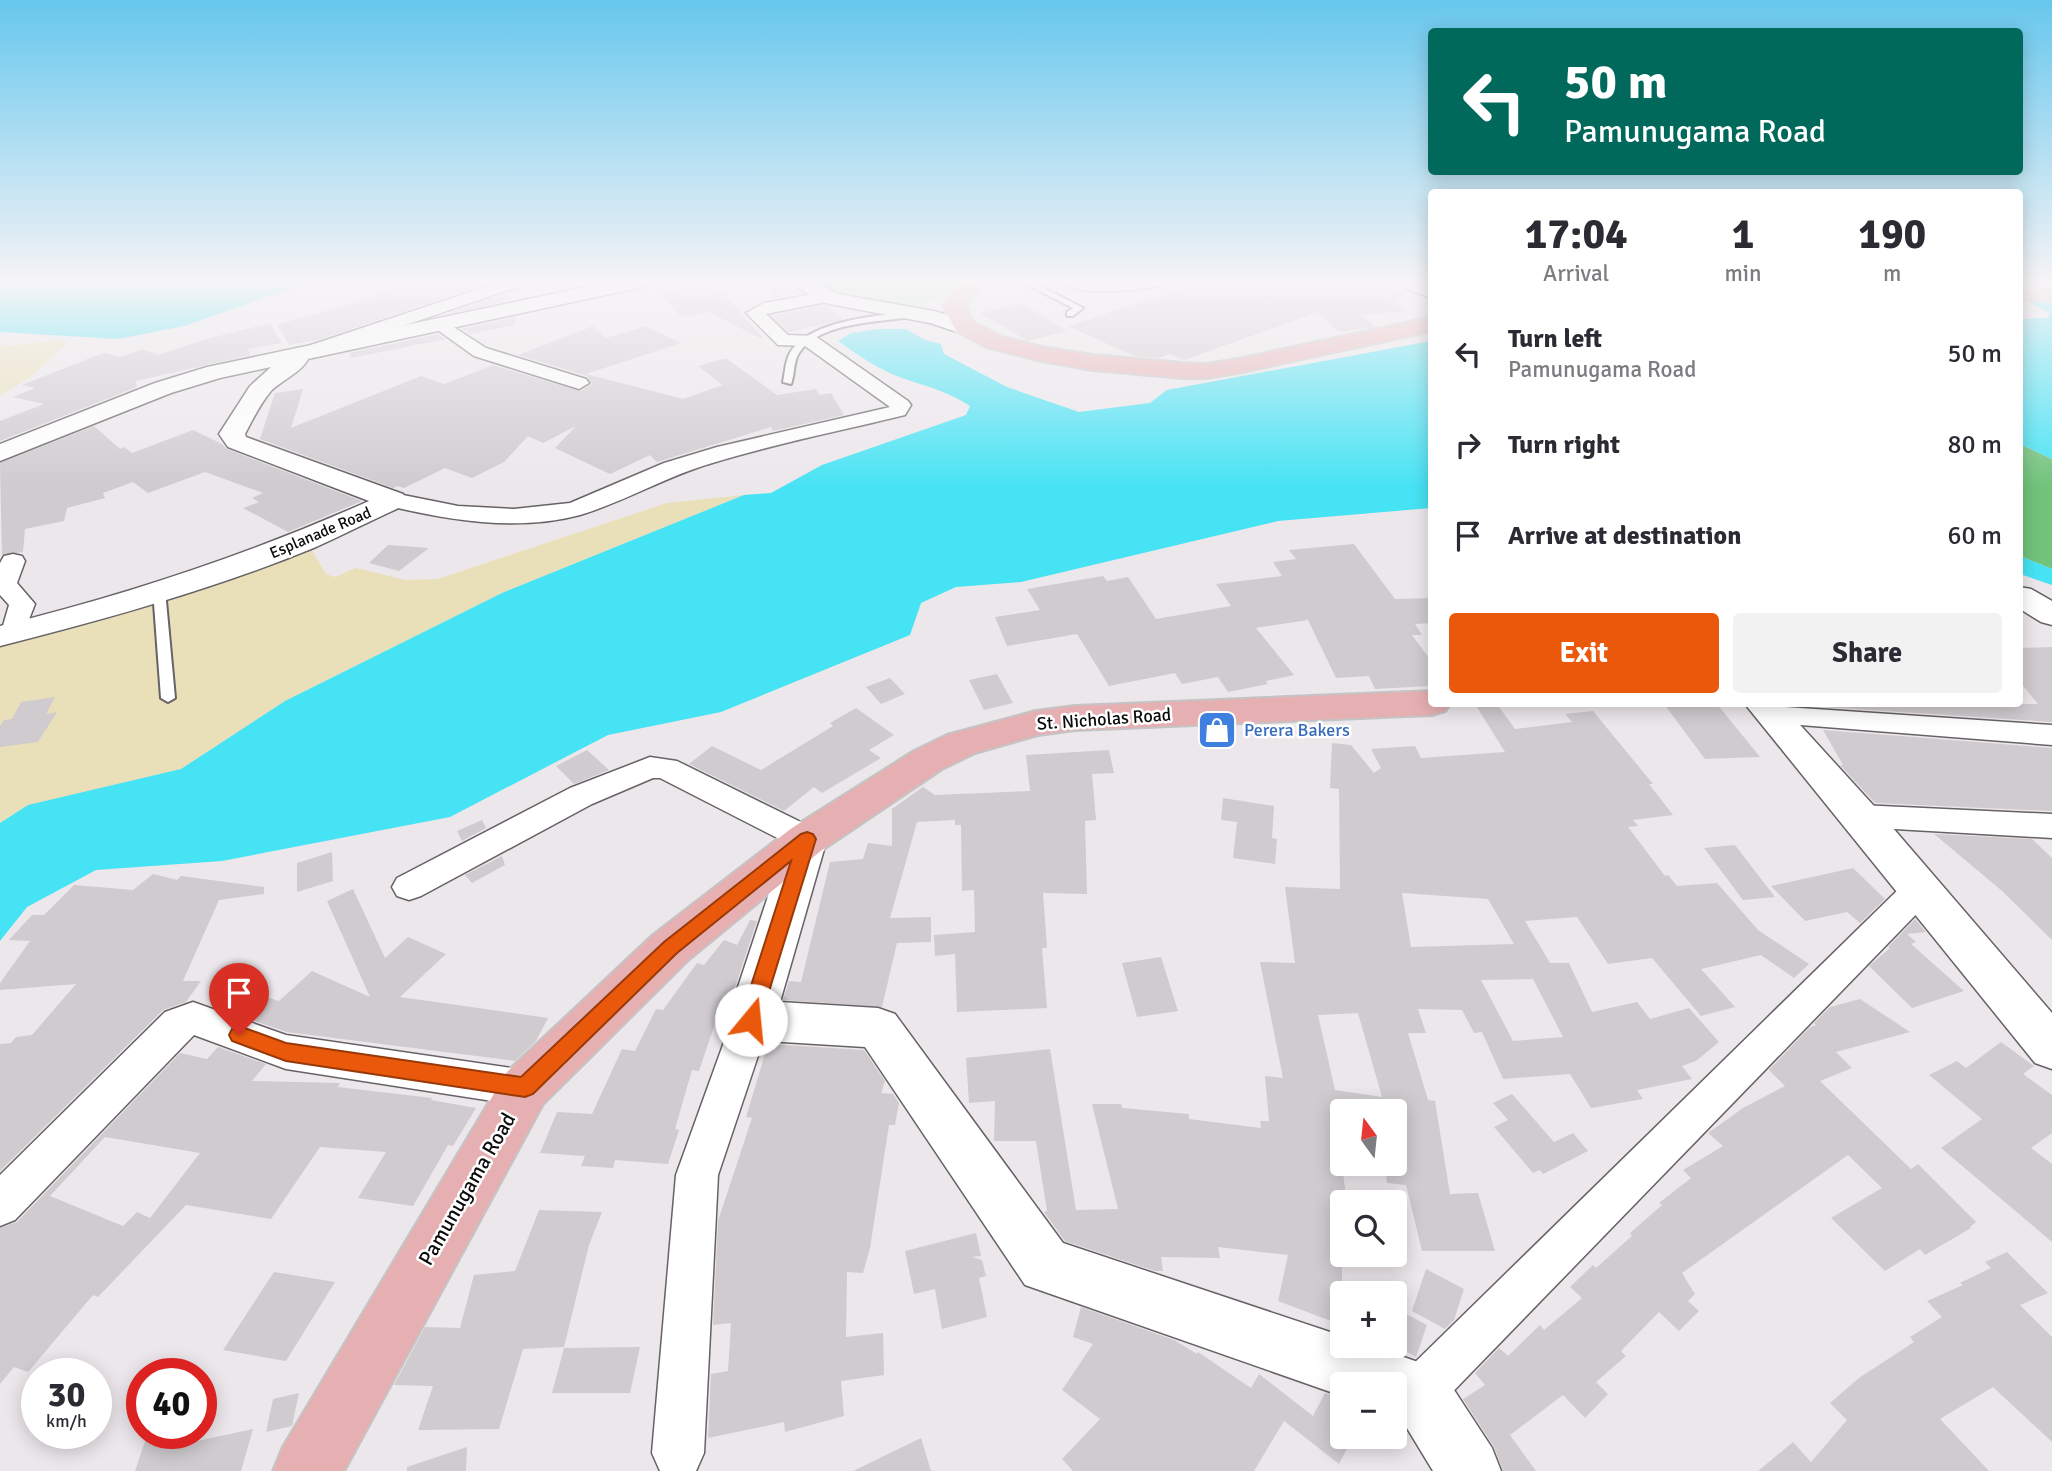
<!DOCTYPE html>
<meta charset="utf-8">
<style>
:root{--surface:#fff;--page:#f2f2f3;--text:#2b2b33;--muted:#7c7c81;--accent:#ea580c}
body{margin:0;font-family:Signika,sans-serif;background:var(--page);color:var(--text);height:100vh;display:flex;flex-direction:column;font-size:26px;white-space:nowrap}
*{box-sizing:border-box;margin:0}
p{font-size:23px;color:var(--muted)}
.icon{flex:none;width:38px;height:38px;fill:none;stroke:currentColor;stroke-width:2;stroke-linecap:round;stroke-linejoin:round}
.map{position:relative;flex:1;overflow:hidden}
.sheet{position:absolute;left:1428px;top:189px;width:595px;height:518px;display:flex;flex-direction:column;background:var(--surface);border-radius:7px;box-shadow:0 4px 18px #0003}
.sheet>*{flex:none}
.hud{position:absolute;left:1428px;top:28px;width:595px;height:147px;border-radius:7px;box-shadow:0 4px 18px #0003;background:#00695c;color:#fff;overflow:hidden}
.needle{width:46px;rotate:345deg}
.controls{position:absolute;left:1330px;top:1099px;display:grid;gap:14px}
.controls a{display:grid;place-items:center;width:77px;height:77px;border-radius:7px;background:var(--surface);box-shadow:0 4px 18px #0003;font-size:35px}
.speed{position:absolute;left:21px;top:1358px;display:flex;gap:14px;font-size:35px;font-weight:700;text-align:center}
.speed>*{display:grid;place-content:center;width:91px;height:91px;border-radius:50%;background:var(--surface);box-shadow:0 4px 18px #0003;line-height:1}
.speed small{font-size:18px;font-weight:400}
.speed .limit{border:10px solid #d22;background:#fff;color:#111}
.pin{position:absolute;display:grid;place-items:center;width:60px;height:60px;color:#fff;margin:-72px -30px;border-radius:50% 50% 50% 0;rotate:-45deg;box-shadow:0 0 7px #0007}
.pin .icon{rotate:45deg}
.me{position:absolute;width:77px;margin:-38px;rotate:17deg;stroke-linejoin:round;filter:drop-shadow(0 0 5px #0008)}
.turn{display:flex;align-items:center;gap:24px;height:147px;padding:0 21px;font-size:32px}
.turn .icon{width:91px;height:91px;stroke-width:2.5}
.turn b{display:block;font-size:49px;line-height:60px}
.eta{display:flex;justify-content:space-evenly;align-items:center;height:119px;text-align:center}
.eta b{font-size:42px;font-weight:700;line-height:49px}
.action{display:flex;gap:14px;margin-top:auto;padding:14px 21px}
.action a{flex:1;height:80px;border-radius:7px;background:var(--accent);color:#fff;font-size:28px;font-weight:700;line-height:80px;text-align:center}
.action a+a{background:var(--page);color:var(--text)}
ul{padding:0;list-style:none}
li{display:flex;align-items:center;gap:21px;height:91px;padding:0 21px}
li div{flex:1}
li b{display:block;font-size:26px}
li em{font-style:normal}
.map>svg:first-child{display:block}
.green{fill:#b7ecbb}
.forest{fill:#72c37c}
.sand{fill:#e9e0ba}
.water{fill:#46e3f4}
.building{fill:#cfcbcf;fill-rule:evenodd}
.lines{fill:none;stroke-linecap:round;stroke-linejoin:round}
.service-casing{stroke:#666266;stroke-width:4}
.minor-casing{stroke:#666266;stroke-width:3}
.tertiary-casing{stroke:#666266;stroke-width:3}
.primary-casing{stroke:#c5c4c5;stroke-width:4}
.service{fill:#fff;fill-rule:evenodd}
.minor{fill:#fff;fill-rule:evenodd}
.tertiary{fill:#fff;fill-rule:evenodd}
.primary{fill:#e6b0b3;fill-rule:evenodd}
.route{fill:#ea580c;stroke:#983908;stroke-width:2}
.labels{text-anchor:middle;stroke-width:5;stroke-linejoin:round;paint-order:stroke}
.far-street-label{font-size:16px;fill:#0c0b0c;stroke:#fff}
.street-label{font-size:18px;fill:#0c0b0c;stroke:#fff}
.shop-label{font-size:18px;fill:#366cbe;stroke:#fff;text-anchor:start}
.near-street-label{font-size:21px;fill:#0c0b0c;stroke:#fff}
</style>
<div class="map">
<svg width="2052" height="1471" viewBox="0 0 2052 1471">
<rect width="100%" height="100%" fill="#ece7eb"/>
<path class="green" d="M799,281H974C947,300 904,312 870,307C851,305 817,290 799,281Z"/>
<path class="forest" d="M2020,444L2052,459V569L2020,556Z"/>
<path class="sand" d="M59,340L67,343L31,377L0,395V347Z
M744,495L502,593L285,701L181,769L108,791L28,805L0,823V636L306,540L326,574L335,577L356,568L406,580L438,579L667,503Z"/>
<path class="water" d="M0,281H313L184,326L118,339L0,332Z
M2020,285L2036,297L2052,303V459L2020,444V319L2047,318L2050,313L2020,298Z
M878,329H906L925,340L941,344L944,354L1007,387L1079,412L1150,403L1167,390L1431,341V508L1278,521L1021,582L956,587L921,603L910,635L721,712L608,735L450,817L222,861L96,870L27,907L0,941V823L28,805L181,769L285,701L502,593L744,495L771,493L822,465L966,415L970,406C949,392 929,387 905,379C881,371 859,356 838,341L851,333Z
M2020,556L2052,569V585L2020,574Z"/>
<path class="building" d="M372,281H495L318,340L289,345L277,325L393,291Z
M767,281H787L802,293L776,298Z
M1208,281H1382L1407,298L1391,299L1406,311L1362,315L1375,327L1339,332L1318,312L1184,360L1170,354L1158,358L1134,356L1068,326Z
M713,282L763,338L762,339L709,312L681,317L658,291Z
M509,292L511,300L447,314Z
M1021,303L1067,331L1028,341L980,313Z
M823,305L830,307L843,320L789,332L771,316Z
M515,317V325L470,334L461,329Z
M270,323L282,343L248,349L250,355L136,381L137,387L0,441V421L44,404L13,397L35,388L22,385L95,356L106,353L120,357L142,349L158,355L203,340Z
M593,326L606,338L646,326L681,343L586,374L683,399L723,385L698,366L726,358L777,395L816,389L819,395L831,393L844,415L773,431L771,427L657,462L650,455L610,474L555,448L576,426L543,443L528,436L504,462L472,478L445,468L404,488L398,486L393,488L260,439L275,393L303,389L291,428L421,376L444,384L493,365L580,391L592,384L587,376L518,355Z
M438,334L446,339L351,358L349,353Z
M94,426L120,449L124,447L132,453L193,430L222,444L227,449L362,501L288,532L243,508L259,502L252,498L263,493L205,472L148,493L133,482L103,493L105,498L67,508L64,521L25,529L23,552L2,555L0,463Z
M1354,544L1395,599L1432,598V623L1415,624L1422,635H1412L1432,662V686L1375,689L1369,676L1336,678L1308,620L1256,628L1294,675L1266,681L1268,684L1228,692L1218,677L1182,684L1175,673L1109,686L1077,634L1007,646L995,617L1040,610L1027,589L1103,576L1107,581L1128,577L1156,619L1231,606L1216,584L1282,576L1273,562L1296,559L1289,550Z
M388,545L429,548L399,571L369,563Z
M2052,647V722L1810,706L1809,704H2038L2020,682V648Z
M997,674L1013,703L984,710L969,680Z
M890,678L905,694L881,704L866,687Z
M55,697L46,714L57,712L38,742L0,747V726L4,720L12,719L21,702Z
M1475,704H1497L1515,729L1572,722L1565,714L1593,711L1653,784H1649L1673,815L1633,820L1638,826L1628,827L1665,876L1668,875L1677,886L1717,883L1758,930L1809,964L1794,978L1761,955L1701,969L1735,1007L1701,1016L1652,958L1608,964L1577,917L1525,921L1550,963H1569L1592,1012L1637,1002L1650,1019L1689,1008L1719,1042L1696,1061L1682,1066L1692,1079L1637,1090L1643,1099L1591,1108L1570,1074L1503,1079L1482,1032L1474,1033L1462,1010L1418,1009L1426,1033H1408L1428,1100L1435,1101L1450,1194L1478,1193L1495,1251H1422L1406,1185L1387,1183L1385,1164L1403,1161L1396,1111H1342V1166L1347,1202H1342V1323L1332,1317L1331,1321L1278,1301L1288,1255L1218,1247L1220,1258L1161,1257L1163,1271H1155L1065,1241L1044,1212L1047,1211L1036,1141H994L995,1101L969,1103L966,1058L1050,1049L1076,1210L1118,1209L1092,1104H1121L1122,1108L1189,1114V1119L1261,1128L1260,1121H1269L1265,1076L1283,1078L1260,962L1295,963L1285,887L1340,889L1339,789L1330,788L1332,743L1351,745L1374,773L1381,768L1371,749L1415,746L1421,758L1505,752ZM1402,893L1488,899L1514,944L1411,947ZM1533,979L1563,1037L1513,1041L1481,980ZM1358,1013L1382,1097L1335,1090L1318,1015Z
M1664,704H1717L1760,757L1705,759Z
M856,708L894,735L869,750L881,758L822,793L814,787L784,811L689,764L712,746L761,770L833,726L830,723Z
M1823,730L2052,748V811L1875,803L1840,765H1843Z
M587,750L609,770L574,784L556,766Z
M1109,750L1114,773L1092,774L1096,820L1085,821L1087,894L1043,893L1047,948H1042L1047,1008L957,1012L955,954L935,956L934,935L975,932L974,890L962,891L961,825H955V820L917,822L890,918L931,917V942L897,943L882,1007L783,1000L789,981L801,982L830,862L863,859L868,843L892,846V809L923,787L935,795L1030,791L1026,755Z
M1223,798L1274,806L1272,838L1277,839L1275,864L1233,858L1237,822L1221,820Z
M482,820L486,828L462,841L457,831Z
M1934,834L2032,839L2052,858V940L2001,890Z
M1735,845L1775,897L1743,900L1704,848Z
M332,852L333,881L297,892V863Z
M502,856L505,865L472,883L465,875Z
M1853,868L1885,899L1860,923L1847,912L1805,921L1771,886Z
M153,874L177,880L181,876L264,887V894L219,900L183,981H201L186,1002L163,1010L0,1171V1044L11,1043L16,1037L32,1035L76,984L0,990V983L30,941L9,940L32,915H44L74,885L133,890Z
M353,889L385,958L408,937L446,954L400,997L548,1018L536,1041L515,1061L287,1032L243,1017L263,996L279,1001L312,971L370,997L327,901Z
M1915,919L1926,932L1907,934L1916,942L1911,944L1964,991L1912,1008L1869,966L1890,948L1888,947Z
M750,920L757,921L728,1008L721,1006L699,1071L692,1070L675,1129L679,1130L668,1164L615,1160L613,1168L581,1166L585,1156L540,1153L557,1112L592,1114L622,1049L635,1051L656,1009L663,1010L697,963L704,965L724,940L737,945Z
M1161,957L1178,1011L1137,1017L1122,963Z
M1860,999L1910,1032L1836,1052L1852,1068L1820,1081L1911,1169L1918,1164L1976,1222L1970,1227L1971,1228L1925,1255L1920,1249L1885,1271L1831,1218L1882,1188L1848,1155L1682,1273L1695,1294L1688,1301L1699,1311L1679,1331L1659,1312L1621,1351L1626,1356L1596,1382L1608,1394L1585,1418L1563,1395L1510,1435L1536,1471H1503L1494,1447L1463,1399L1485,1385L1475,1373L1499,1348L1508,1356L1540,1325L1544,1330L1582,1298L1570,1287L1593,1265L1596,1268L1632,1236L1630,1233L1662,1205L1659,1203L1691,1178L1683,1170L1723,1146L1708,1133L1743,1108L1785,1086L1769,1070L1809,1028L1816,1025L1814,1023L1830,1007Z
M2001,1042L2034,1066L2023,1074L2052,1095V1133L2031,1148L2052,1164V1242L1941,1148L1982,1119L1929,1075L1957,1061L1966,1068Z
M768,1044L864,1050L885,1081L881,1093L893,1094L899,1103L895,1125H889L870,1248L863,1273L847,1272L846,1337L883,1333L884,1375L841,1381L844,1416L785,1432L784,1422L708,1438L711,1374L728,1371L731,1323L713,1325L718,1221L752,1118L746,1117Z
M218,1047L266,1064L252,1081L340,1083L338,1087L432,1098L431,1100L476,1108L453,1146L448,1145L413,1206L358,1198L386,1152L320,1147L271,1219L186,1205L98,1297L93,1295L28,1372L14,1367L0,1384V1228L17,1222L180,1053L207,1059ZM105,1137L200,1153L150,1218L137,1212L123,1226L50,1196Z
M1512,1094L1554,1142L1573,1133L1588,1151L1543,1174L1540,1170L1533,1173L1494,1127L1508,1120L1493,1103Z
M539,1210L602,1212L589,1245L564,1347L523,1349L499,1429L418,1430L433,1386L394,1385L425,1327L460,1328L474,1275L515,1271Z
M976,1233L981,1256L972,1257L982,1260L986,1276L979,1278L987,1317L942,1329L935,1289L914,1294L905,1251Z
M2007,1252L2048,1293L2020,1305L2052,1337V1442L1993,1387L1940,1419L1989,1471H1758L1793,1442L1811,1462L1847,1420L1830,1403L1859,1378L1914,1342L1910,1337L1942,1317L1927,1301L1963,1285L1960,1283L1991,1268L1985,1262Z
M1426,1269L1464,1289L1454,1320L1445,1329L1412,1311Z
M274,1272L335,1282L286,1361L223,1350Z
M1081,1307L1174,1340L1197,1354L1198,1352L1251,1388L1259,1374L1313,1416L1325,1393L1342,1398V1437H1353L1339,1464L1284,1421L1254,1471H1073L1062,1459L1100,1419L1062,1390L1093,1344L1073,1337Z
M1395,1308L1427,1325L1416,1357L1395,1345Z
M640,1347L630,1393H552L564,1348Z
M299,1393L292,1426L266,1432L273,1399Z
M253,1429L241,1471H135L145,1441L187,1433L183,1444Z
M921,1438L931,1471H853Z
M467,1447L466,1471H407V1467Z"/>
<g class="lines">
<g class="service-casing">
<path id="service" d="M1020,281H1030L1083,308L1073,316H1067V312L1073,308Z
M908,313L912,315L911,317C879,322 819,322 799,353C793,362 795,374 791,384L783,382C785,374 785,363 789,355C805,322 875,315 908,313Z
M159,586L165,590L175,698L168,702L161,698L153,590Z"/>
</g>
<g class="minor-casing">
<path id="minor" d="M503,281H528L526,284L323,353H311L308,349L311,345Z
M1060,281H1168L1166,284C1143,290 1077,298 1060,281Z
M1392,281H1415L1432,287V298L1394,284Z
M825,292L831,293L833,297L831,301L766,314L788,335L815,336L908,401L911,405L905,415C840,431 773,444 709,464C665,477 624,502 580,515C517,532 447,520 385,505L382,500L385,495L393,493L458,506L514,509L570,503L664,463L717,447L890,407L805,346L778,345L746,313L764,303Z
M441,319L486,348L586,379L589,383L579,389L474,356L435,328L432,324L435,320Z
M13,554L22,556L25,561L17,583L35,604L21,640L12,642L3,640L0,636L9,605L0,595V563L4,556Z
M1772,706L2052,725V745L1762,722L1757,715L1762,708Z
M650,757L677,761L819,831L823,839L819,847L807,851L795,847L660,778H653L592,804L421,896L409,900L397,896L392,887L397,878L570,788Z
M1860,805L2052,814V838L1860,827L1849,824L1844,816L1849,808Z
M1920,876L1932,880L1937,889L1932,898L1436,1409L1419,1417L1402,1409L1395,1393L1402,1375L1908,880Z
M193,1002L286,1035L525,1070L539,1075L545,1088L539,1101L525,1106L286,1069L194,1035L15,1220L0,1226V1175L165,1012Z
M751,1004L765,1009L770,1020L718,1175L704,1453L696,1471H660L652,1453L676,1175L732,1020L737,1009Z"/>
</g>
<g class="tertiary-casing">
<path id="tertiary" d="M614,281H652L649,285L642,287L308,359C303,371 281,381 271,391C260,404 253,419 245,434L246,437L403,494L407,500L403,506C374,519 345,534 316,547C214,589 106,619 0,646V626C126,595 250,554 369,501L228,447L219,434L250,386L271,367L220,378L171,393L0,461V444L155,383L207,367Z
M789,281H813L838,294L934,311L977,324L980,329L977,334L969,336L930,323L829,304L818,301Z
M2020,587L2031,589L2052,601V625L2041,622L2020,609Z
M1745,704H1781L1874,806L2052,1013V1069L2035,1063Z
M807,824L821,829L827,839L780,1002L878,1008L895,1014L1063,1243L1342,1336V1346H1372L1441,1370L1492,1448L1501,1471H1433L1399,1415L1395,1414V1384H1342V1396L1025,1285L865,1047L751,1040L734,1034L727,1020L787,839L793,829Z"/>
</g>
<g class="primary-casing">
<path id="primary" d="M963,281H984L965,306L973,322L1003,337L1042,347L1093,355L1183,363L1206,364L1238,359L1432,317V331L1238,373L1206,378H1183L1093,370L1041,361L987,347L956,331L943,306Z
M2020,288L2052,289V301L2020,300Z
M1432,691V704H1450L1445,711L1432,715L1075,730L1038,735L975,753L942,769L822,850L687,961L543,1104L344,1471H273L283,1447L507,1072L653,935L792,828L914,751L947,735L1036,711L1075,706Z"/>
</g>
<use href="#service" class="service"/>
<use href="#minor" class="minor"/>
<use href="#tertiary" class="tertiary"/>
<use href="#primary" class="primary"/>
</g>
<linearGradient id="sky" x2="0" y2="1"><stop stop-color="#67c7ed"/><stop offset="0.58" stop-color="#f6f4f6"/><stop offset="1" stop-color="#f6f4f6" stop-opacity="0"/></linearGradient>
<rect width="2052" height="487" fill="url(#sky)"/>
<path class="route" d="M807,832L813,834L816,839L758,1027L751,1029L743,1027L740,1020L791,861L677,953L533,1094L525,1097L286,1061L232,1041L229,1035L232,1029L239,1026L286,1043L521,1077L664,942L801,834Z"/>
<defs>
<g id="shop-square" transform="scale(2.0125)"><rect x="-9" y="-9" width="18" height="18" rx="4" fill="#3f7fe0" stroke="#fff"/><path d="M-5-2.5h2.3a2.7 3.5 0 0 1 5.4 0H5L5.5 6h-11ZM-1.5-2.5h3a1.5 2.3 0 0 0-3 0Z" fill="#fff"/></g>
</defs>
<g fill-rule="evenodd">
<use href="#shop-square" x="1217" y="730"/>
</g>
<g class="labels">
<g class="far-street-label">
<text transform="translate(320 532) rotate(-23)" y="6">Esplanade Road</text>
</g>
<g class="street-label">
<text transform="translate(1104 719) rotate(-4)" y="6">St. Nicholas Road</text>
</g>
<g class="shop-label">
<text x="1244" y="736">Perera Bakers</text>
</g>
<g class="near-street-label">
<text transform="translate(467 1189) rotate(-60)" y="7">Pamunugama Road</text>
</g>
</g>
</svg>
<div class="controls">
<a><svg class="needle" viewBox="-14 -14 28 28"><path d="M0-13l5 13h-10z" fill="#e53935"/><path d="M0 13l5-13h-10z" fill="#7c7c81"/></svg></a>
<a><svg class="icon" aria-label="search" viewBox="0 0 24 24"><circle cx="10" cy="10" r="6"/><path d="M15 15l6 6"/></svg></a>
<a>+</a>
<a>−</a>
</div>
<div class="speed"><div>30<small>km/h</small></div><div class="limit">40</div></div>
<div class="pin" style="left:239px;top:1035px;background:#d93025"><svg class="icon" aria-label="arrive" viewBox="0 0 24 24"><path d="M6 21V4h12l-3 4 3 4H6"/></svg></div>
<svg class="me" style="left:751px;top:1020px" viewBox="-20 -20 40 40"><circle r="19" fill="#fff"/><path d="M0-13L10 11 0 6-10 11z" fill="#ea580c"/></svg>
<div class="hud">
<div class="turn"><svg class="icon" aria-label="left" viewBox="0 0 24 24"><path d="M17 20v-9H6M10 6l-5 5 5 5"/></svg><div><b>50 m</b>Pamunugama Road</div></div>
</div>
<section class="sheet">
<div class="eta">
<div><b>17:04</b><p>Arrival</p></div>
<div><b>1</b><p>min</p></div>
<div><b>190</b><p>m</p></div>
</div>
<ul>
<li><svg class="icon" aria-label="left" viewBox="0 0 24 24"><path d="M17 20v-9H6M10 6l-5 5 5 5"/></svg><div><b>Turn left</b><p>Pamunugama Road</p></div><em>50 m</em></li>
<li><svg class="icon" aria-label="right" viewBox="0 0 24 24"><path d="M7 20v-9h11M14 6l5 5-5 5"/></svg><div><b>Turn right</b></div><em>80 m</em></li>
<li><svg class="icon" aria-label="arrive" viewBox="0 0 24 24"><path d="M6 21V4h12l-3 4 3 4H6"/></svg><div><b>Arrive at destination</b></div><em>60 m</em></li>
</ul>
<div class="action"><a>Exit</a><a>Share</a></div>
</section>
</div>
